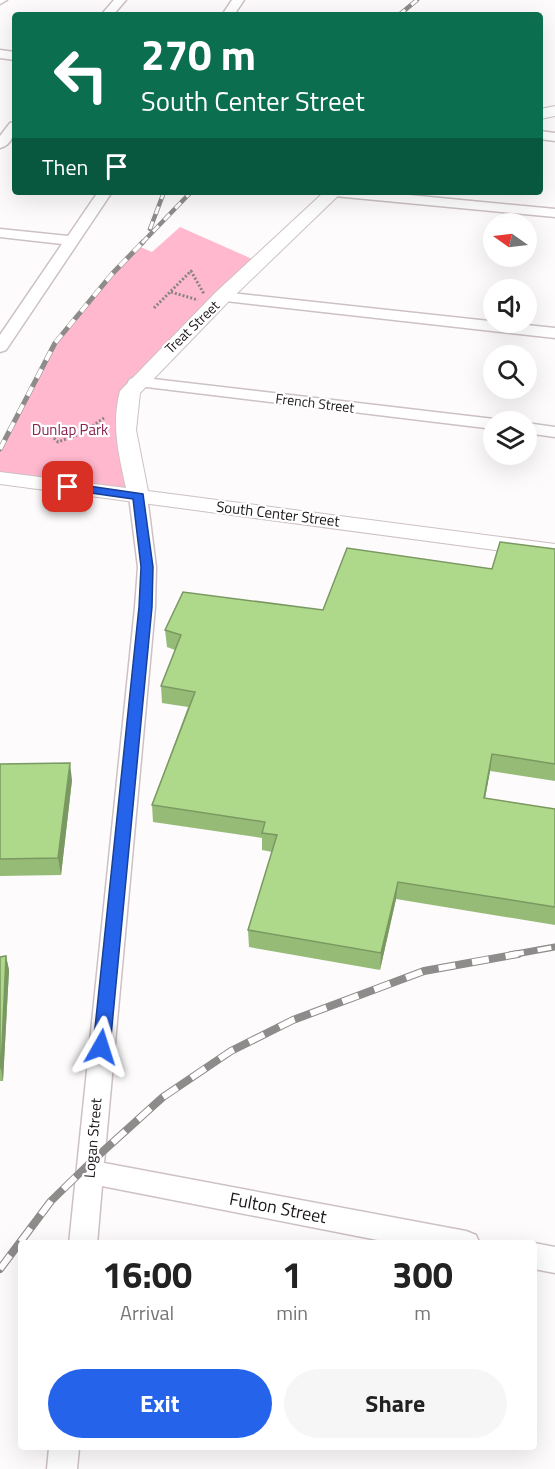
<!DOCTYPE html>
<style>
:root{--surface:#fff;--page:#f6f6f6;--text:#222;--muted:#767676;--accent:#2563eb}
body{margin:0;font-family:"Titillium Web",sans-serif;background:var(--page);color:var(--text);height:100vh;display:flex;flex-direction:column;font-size:22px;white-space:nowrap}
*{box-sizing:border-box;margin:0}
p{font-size:20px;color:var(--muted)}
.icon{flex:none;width:33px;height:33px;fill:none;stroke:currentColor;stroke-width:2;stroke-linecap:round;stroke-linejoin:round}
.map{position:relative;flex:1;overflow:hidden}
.side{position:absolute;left:18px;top:1240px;width:519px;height:210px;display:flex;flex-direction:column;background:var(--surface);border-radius:6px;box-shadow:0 6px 24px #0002}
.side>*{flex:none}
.guide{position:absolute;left:12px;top:12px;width:531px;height:183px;border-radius:6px;box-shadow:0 6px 24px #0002;background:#0b6e4f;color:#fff;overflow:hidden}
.needle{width:39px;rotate:284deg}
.fabs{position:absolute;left:483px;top:213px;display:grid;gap:12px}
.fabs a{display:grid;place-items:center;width:54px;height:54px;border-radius:50%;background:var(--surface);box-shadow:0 6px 24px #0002;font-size:30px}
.pin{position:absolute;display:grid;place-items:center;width:51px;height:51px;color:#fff;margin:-26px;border-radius:12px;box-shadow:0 3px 9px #0006}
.me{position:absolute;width:66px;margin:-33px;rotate:6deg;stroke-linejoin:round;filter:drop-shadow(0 0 4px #0008)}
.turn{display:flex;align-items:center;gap:21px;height:126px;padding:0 30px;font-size:27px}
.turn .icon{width:78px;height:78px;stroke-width:2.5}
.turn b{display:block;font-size:42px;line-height:51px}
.then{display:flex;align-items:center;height:57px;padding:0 30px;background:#0003;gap:12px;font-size:22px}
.eta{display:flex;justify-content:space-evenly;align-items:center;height:102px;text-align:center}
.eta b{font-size:36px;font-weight:700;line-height:42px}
.primary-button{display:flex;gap:12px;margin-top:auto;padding:12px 30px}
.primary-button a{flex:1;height:69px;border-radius:36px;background:var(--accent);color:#fff;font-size:24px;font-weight:700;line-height:69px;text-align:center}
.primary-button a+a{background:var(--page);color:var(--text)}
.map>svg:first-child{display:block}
.green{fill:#ffb8cd}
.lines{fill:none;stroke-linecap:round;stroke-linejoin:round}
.minor-casing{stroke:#cdc1c4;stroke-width:3}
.tertiary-casing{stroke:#cdc1c4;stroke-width:2}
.path{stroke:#878485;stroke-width:3;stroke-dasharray:2 2;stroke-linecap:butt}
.minor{fill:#fff;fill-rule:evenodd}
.tertiary{fill:#fff;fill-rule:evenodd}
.rail-far3-casing{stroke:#8e8b8b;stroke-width:4.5}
.rail-far2-casing{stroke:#8e8b8b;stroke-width:5}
.rail-far1-casing{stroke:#8e8b8b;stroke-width:7}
.rail-casing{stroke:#8e8b8b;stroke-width:8}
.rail-far3{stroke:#fff;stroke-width:3;stroke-dasharray:8;stroke-linecap:butt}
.rail-far2{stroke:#fff;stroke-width:4;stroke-dasharray:10;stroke-linecap:butt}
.rail-far1{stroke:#fff;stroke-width:4.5;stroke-dasharray:14;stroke-linecap:butt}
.rail{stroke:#fff;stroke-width:6;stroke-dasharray:17;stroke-linecap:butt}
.wall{fill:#96bb77}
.shaded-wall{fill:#7a9861}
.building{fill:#aed98a;stroke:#7a9861;stroke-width:1.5}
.route{fill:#2563eb;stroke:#184099;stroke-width:1.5}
.labels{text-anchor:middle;stroke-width:4.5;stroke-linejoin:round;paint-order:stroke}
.far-street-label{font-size:14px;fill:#1c1819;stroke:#fff}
.park-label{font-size:15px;fill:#8b234f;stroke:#fff}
.street-label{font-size:15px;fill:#1c1819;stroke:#fff}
.near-street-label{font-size:18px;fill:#1c1819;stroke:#fff}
</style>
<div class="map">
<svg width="555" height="1469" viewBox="0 0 555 1469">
<rect width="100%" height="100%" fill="#fdfbfb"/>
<path class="green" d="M180,227L259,262L130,391L138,496L0,478V449L25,397L55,343L87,303L138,246L152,252Z"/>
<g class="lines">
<g class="minor-casing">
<path id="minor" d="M0,0H7L0,4Z
M114,0H126L113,15H101Z
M232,0H244L234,15H222Z
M0,50L15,52V60L0,58Z
M15,122C15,133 12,145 0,148V136L10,123Z
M540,131L555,133V141L540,139Z
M98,192H112L6,350L0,352V335L62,244L0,237V229L68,236Z
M327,192H378L555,209V217L334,196Z
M222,292L555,328V338L217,300L214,297Z
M136,377L494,419L501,422H494V429L130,385L128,382L130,379Z
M526,423L555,427V437L526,433Z
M138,491L144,492L147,496L156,567L155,607L104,1163L466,1231L476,1235L480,1244H398L102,1186L97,1244H69L135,607L138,567L129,496L132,492Z
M534,1243L555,1247V1273L534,1269Z
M49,1448H79L77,1469H47Z"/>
</g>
<g class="tertiary-casing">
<path id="tertiary" d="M555,106V116L540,119V109Z
M324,192H342L229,301L140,393L136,430L148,491L555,544V558L0,484V472L126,488C119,455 111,425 120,391L215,293Z"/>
</g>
<path class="path" d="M171,292L198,300
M154,308L191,271L204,294
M54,438L58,442L82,433L104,418"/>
<use href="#minor" class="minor"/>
<use href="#tertiary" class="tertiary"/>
<g class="rail-far3-casing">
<path id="rail-far3" d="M399,15L417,0
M150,229L164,192
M142,243L191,192"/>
</g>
<g class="rail-far2-casing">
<path id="rail-far2" d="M0,449L55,343L112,274L143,242"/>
</g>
<g class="rail-far1-casing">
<path id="rail-far1" d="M510,955L555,947"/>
</g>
<g class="rail-casing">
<path id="rail" d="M0,1269L51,1201L90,1163L163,1097L231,1051L293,1020L424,971L518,954"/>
</g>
<use href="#rail-far3" class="rail-far3"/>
<use href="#rail-far2" class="rail-far2"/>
<use href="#rail-far1" class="rail-far1"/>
<use href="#rail" class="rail"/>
</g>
<path class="wall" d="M555,549V781L490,771L485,798L555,809V925L396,899L380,970L249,947L248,930L272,852L262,850V838L153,822L152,805L188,707L162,703L161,686L175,650L167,647L165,630L323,610L492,569Z
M0,764L72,780L61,875L0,876Z
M6,956L9,970L3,1081H0V957Z"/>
<path class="shaded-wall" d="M492,754L490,771L482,815L484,798Z
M70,763L72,780L61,875L58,858Z
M398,882L396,899L380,970L381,953Z
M6,956L9,970L3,1081L1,1068Z"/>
<path class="building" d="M500,542L555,549V764L492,754L484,798L555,809V907L398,882L381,953L248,930L277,835L262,833L265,822L152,805L195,692L161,686L181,635L165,630L183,592L323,610L347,548L492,569Z
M70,763L58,858L0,859V764Z
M6,956L1,1068H0V957Z"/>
<path class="route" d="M68,483L143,494L153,567L152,607L110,1047L107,1052L101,1054L96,1052L93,1047L139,607L141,567L133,499L63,489L62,487Z"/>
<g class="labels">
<g class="far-street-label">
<text transform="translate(192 327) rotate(-44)" y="5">Treat Street</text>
<text transform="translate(315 403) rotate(7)" y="5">French Street</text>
</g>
<g class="park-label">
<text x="70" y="435">Dunlap Park</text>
</g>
<g class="street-label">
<text transform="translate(278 514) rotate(7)" y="5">South Center Street</text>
<text transform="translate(93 1138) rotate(-85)" y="5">Logan Street</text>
</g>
<g class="near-street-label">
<text transform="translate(278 1208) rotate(11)" y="6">Fulton Street</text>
</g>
</g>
</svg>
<div class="fabs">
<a><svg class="needle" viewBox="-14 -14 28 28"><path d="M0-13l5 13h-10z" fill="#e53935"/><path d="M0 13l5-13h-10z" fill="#767676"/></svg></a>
<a><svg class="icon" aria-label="sound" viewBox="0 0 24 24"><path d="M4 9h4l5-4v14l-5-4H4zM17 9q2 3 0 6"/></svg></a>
<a><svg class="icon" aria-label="search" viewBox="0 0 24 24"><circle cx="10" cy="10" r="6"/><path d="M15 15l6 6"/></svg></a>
<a><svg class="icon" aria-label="layers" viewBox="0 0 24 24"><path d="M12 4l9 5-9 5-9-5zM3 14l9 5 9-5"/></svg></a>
</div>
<div class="pin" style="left:68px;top:487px;background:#d93025"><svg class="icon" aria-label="arrive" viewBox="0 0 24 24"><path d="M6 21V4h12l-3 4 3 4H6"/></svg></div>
<svg class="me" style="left:101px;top:1047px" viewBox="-20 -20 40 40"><path d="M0-17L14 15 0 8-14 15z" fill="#2563eb" stroke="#fff" stroke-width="4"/></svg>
<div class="guide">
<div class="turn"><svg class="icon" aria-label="left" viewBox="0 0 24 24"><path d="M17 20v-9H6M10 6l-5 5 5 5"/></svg><div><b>270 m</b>South Center Street</div></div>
<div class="then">Then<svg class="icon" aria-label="arrive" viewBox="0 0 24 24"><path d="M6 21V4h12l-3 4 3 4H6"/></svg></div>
</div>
<section class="side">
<div class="eta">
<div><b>16:00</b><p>Arrival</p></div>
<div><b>1</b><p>min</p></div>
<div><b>300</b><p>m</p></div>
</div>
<div class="primary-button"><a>Exit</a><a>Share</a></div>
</section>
</div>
